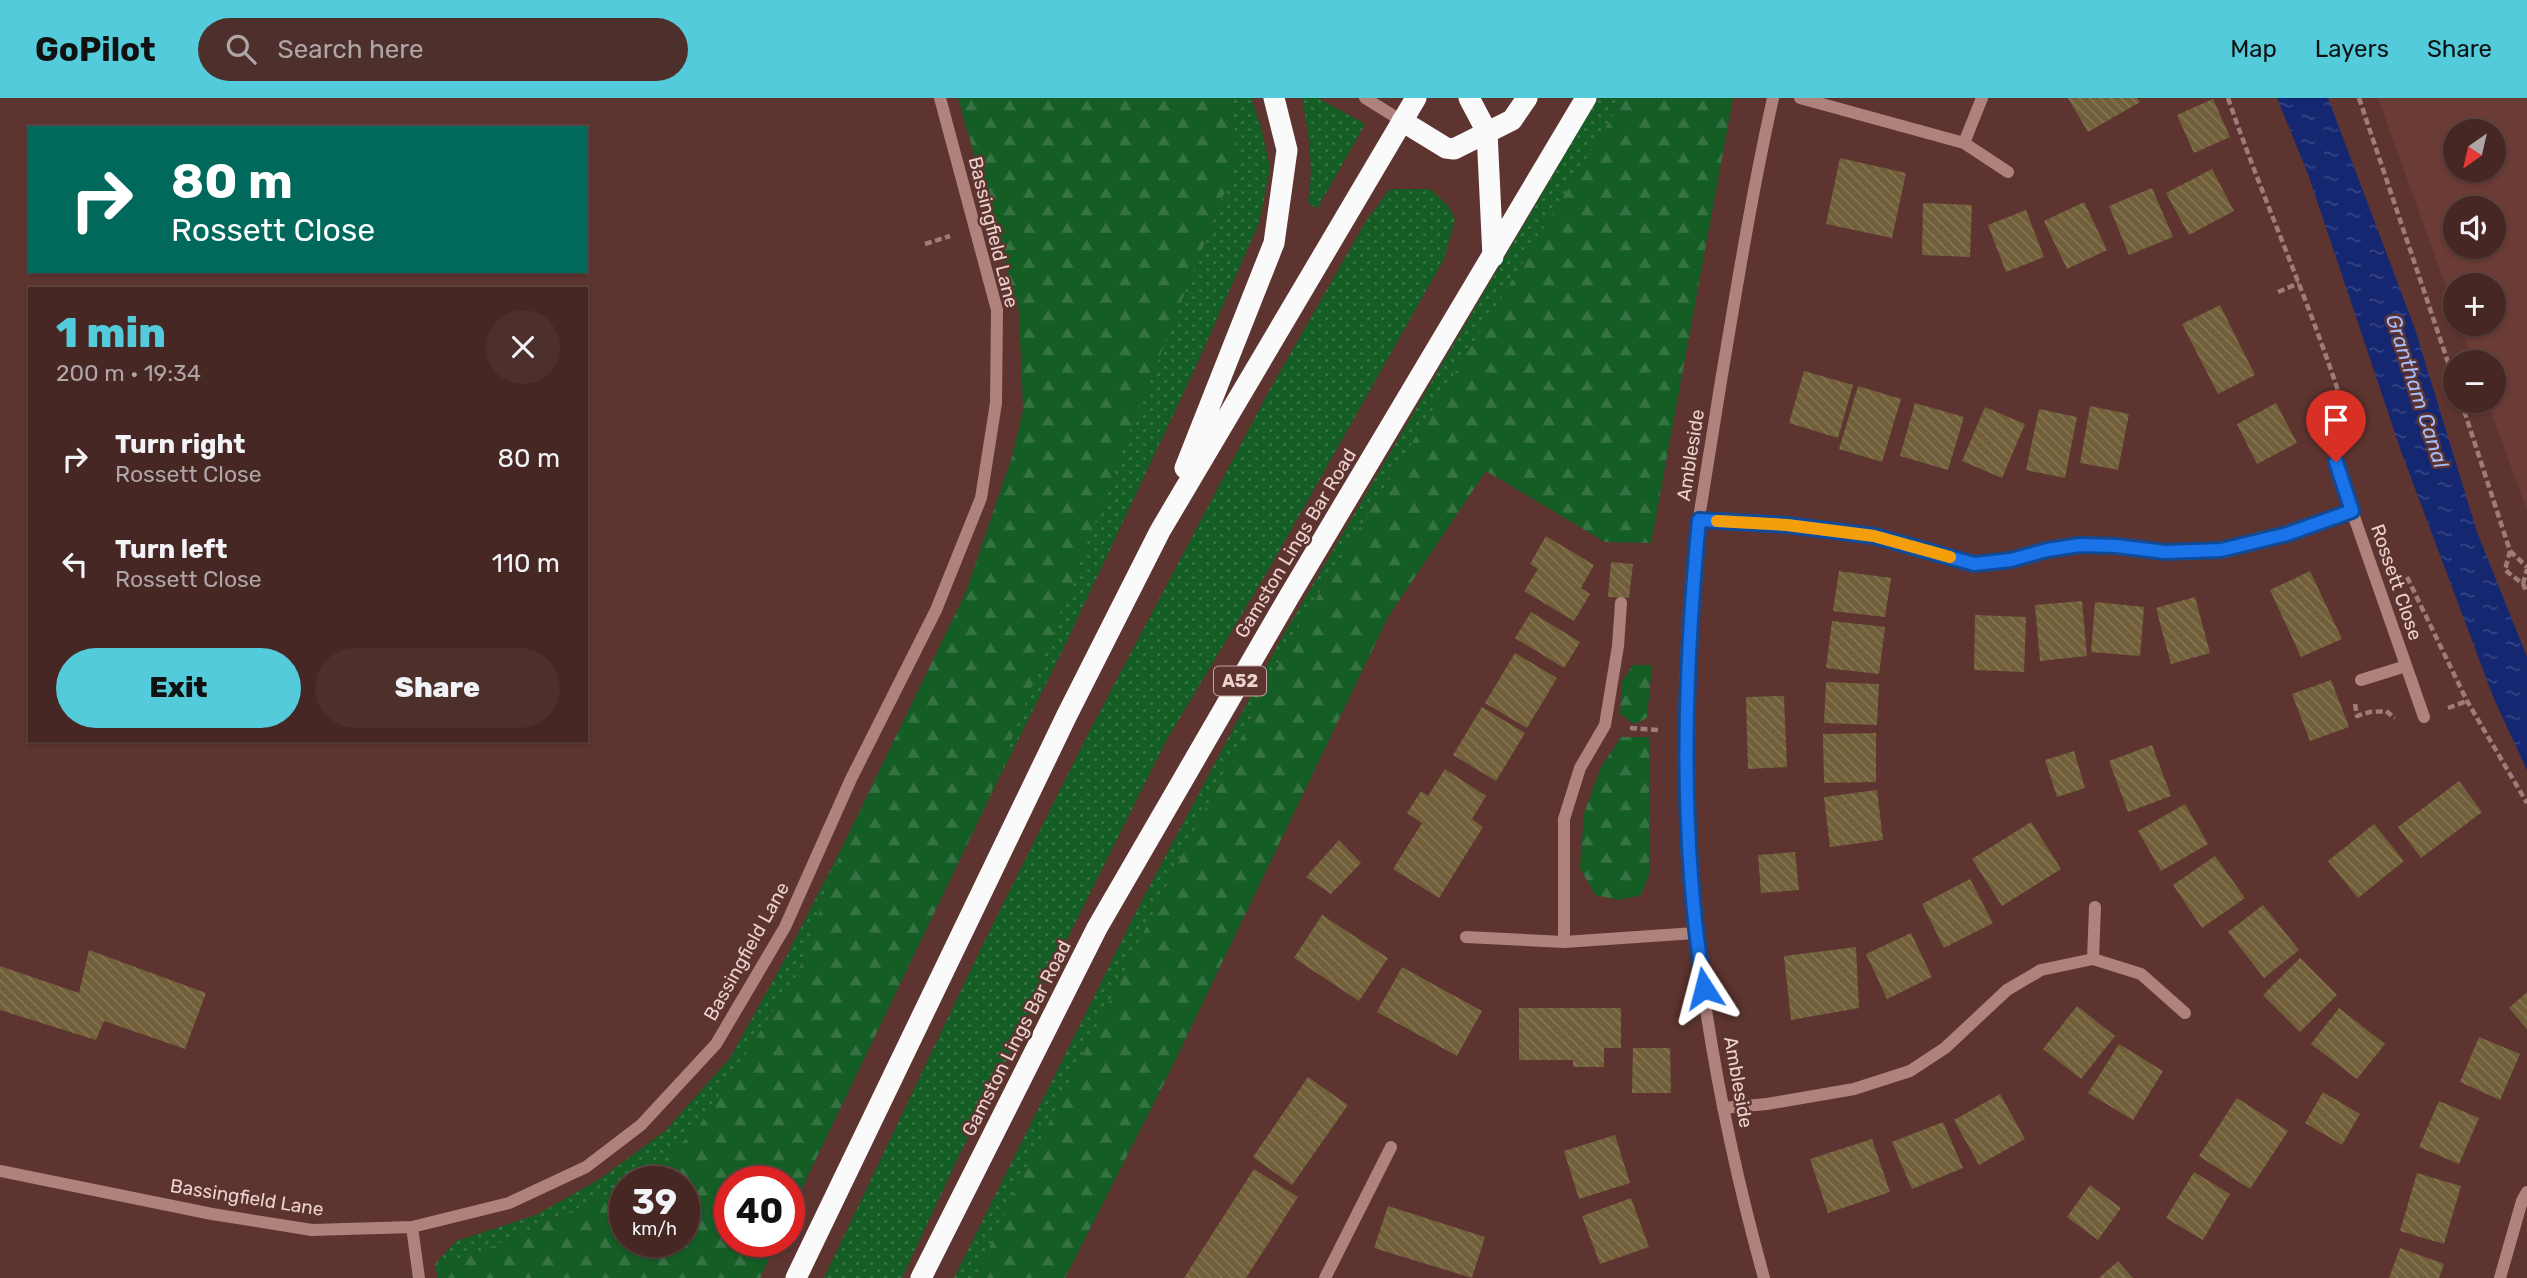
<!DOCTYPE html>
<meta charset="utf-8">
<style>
:root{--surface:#462724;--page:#4d2f2c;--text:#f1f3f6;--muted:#b0a5a6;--line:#5e4441;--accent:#53cbda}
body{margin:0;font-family:Rubik,sans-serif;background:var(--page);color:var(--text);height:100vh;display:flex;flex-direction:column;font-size:26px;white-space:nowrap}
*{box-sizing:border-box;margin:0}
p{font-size:23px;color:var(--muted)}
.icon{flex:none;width:38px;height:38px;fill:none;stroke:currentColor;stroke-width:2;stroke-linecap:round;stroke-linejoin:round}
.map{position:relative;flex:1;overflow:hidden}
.drawer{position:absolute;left:28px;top:189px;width:560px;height:455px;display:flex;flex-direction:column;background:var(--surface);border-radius:0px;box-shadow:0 2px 5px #0004,0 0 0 2px var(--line)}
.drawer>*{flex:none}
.top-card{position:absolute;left:28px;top:28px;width:560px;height:147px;border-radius:0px;box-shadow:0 2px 5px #0004,0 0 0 2px var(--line);background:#00695c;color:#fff;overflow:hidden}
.needle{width:46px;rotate:214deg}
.controls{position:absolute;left:2443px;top:21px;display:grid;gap:14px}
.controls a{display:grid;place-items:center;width:63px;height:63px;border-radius:50%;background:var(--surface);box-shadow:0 2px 5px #0004,0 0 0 2px var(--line);font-size:35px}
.speed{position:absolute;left:609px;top:1068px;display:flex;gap:14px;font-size:35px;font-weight:700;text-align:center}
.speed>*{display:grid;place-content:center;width:91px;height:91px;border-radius:50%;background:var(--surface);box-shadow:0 2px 5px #0004,0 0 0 2px var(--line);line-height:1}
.speed small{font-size:18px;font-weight:400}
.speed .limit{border:10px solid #d22;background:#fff;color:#111}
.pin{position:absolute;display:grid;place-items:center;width:60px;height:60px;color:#fff;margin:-72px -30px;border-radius:50% 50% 50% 0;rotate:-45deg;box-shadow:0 0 7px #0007}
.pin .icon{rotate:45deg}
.me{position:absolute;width:77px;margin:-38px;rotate:351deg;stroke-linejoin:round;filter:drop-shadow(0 0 5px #0008)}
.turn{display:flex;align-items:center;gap:24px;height:147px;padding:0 28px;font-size:32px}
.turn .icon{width:91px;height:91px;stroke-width:2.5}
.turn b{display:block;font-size:49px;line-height:60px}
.round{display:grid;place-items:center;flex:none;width:74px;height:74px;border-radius:37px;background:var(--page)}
.summary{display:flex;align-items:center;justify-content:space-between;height:119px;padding:0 28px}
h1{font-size:42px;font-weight:800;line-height:52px;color:var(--accent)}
.primary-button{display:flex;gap:14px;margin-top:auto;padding:14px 28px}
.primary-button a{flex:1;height:80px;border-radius:42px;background:var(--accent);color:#111;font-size:28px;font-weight:800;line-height:80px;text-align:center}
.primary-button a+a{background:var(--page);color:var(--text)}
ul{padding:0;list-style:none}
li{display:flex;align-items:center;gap:21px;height:105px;padding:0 28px}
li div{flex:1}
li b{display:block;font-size:26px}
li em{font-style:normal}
header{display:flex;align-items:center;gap:42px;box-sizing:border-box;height:98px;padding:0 35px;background:var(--accent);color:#111}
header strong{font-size:33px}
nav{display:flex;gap:38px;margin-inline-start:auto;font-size:24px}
.search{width:490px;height:63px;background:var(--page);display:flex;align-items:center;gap:18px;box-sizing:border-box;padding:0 24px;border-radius:38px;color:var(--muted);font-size:26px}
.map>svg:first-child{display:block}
.built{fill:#6b3b35;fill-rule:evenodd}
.grass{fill:url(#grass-dots)}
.forest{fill:url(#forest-firs)}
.water{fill:url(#water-ripples)}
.building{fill:url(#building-back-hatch)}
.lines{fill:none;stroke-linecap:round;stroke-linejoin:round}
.path{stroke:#9e7c79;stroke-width:4.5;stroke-dasharray:7 3.5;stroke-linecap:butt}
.minor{stroke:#af827c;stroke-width:12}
.highway{stroke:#fafafa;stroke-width:21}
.route-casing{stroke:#114b97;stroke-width:18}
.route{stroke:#1a73e8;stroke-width:12}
.slow{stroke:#f59e0b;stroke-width:12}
.labels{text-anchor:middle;stroke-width:5;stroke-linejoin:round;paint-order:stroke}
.shield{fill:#5d3430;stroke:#c1a39f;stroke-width:2}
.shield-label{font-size:18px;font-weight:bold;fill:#ecd2cf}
.street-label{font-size:19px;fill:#ecd2cf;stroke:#5d3430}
.water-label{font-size:21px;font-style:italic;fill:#a4befe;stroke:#5d3430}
</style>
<header>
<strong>GoPilot</strong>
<div class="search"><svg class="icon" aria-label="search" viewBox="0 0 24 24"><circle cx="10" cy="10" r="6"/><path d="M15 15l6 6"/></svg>Search here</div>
<nav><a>Map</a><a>Layers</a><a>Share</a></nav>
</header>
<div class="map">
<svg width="2527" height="1180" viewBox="0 0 2527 1180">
<defs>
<pattern id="grass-dots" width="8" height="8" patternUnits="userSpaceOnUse" patternTransform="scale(1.75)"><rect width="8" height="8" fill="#145d25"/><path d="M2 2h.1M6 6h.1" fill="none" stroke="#367344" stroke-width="1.8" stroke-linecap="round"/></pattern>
<pattern id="forest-firs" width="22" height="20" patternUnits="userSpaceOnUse" patternTransform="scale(1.75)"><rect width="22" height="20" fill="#145d25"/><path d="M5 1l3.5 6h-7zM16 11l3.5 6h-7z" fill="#367344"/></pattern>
<pattern id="water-ripples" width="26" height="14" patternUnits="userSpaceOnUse" patternTransform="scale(1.75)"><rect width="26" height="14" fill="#142770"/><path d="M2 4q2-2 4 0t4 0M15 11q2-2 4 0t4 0" fill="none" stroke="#364583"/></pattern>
<pattern id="building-back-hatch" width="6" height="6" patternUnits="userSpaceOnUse" patternTransform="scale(1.75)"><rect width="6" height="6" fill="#705f39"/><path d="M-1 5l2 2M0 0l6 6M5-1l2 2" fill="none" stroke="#857555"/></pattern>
</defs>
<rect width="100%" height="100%" fill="#5d3430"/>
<path class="built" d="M2378,0H2527V412L2487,303H2494V264H2474L2460,226H2494V187H2455V214ZM2455,33H2494V72H2455ZM2455,110H2494V149H2455Z"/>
<path class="grass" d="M1225,0H1251L1261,29L1270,70L1259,125L1197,266L1066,545L986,707L1141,305L1239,58Z
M1302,0H1318L1365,26L1317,111L1308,104C1314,69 1309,35 1302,0Z
M1598,0H1624L1292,540L1202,717L1013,1097L976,1180H954L1139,808L1281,541Z
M1390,91H1430L1448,108L1455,121L1444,161L1270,469L1166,643L963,1049L902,1180H824L986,840L1086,640L1268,295L1366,123Z
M845,743L797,877L699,1028L647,1079L637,1083H625V1089L462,1162L435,1166L456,1143L536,1117L600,1081L665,1033L730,960L785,861Z"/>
<path class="forest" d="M958,0H1225L1232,14L1239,58L1141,305L986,707L789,1117V1083H730V1143H777L760,1180H438L435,1166L462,1162L625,1089V1143H684V1083H637L647,1079L699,1028L797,877L845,743L966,494L1013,356L1023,312L1019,213Z
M1624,0H1733L1651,445L1605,444L1486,373L1388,519L1170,973L1065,1180H976L1013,1097L1202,717L1292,540Z
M1633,567H1652L1647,620L1634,626L1620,616L1622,583Z
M1621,639H1649V776L1641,797L1619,802L1595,797L1580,770L1584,716L1601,669Z"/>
<path class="water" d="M2277,0H2328L2415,231L2477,434L2527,559V672L2494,601L2401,353L2308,76Z"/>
<path class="building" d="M2068,0H2137L2140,4L2088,34Z
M2213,1L2230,39L2194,55L2177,17Z
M1840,60L1906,75L1892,140L1826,126Z
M2212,71L2234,113L2189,137L2166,95Z
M2152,90L2173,139L2129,157L2109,108Z
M2084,104L2107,152L2067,171L2044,123Z
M1923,105L1972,107L1970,159L1922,157Z
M2026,112L2044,159L2006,174L1988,127Z
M2220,207L2255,277L2218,296L2182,226Z
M1804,273L1853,287L1838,340L1789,325Z
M1858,288L1901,301L1882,364L1839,351Z
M1915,305L1964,319L1948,372L1900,358Z
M2276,305L2297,345L2257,366L2237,326Z
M2090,308L2129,316L2118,372L2080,365Z
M1985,309L2025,326L2002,380L1962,363Z
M2039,311L2077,319L2065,380L2026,372Z
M1546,438L1594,467L1581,490L1590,496L1574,523L1524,493L1538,471L1530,466Z
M1611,464L1633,466L1629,500L1608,499Z
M1839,473L1891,480L1885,519L1833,513Z
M2310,473L2342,541L2301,559L2270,492Z
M2195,499L2210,555L2171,566L2156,510Z
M2082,503L2087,558L2040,563L2035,507Z
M2095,504L2144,509L2140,558L2091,554Z
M1531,514L1580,544L1564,570L1515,540Z
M1975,517L2026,519L2024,574L1974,572Z
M1832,523L1885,529L1879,576L1826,570Z
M1515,555L1557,580L1527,630L1485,605Z
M2331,582L2349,629L2310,643L2292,596Z
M1826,584L1879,586L1877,627L1824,625Z
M1784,598L1787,669L1748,671L1746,599Z
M1482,609L1525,635L1496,683L1453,657Z
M1876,635V684L1824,685L1823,636Z
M2152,647L2171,698L2128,714L2109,663Z
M2074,653L2085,690L2057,699L2045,662Z
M1445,671L1486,698L1472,721L1483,729L1439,800L1393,771L1422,725L1407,715L1421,693L1428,698Z
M2459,683L2482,714L2421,760L2398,729Z
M1877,692L1883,742L1830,749L1824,699Z
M2185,706L2208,746L2161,773L2138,733Z
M2031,724L2061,771L2002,808L1972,761Z
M2374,726L2404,763L2358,800L2328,763Z
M1339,742L1361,765L1331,796L1306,779Z
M1795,754L1799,792L1761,795L1758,757Z
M2215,758L2245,800L2202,830L2173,787Z
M1970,781L1993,825L1944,850L1922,806Z
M2263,807L2299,852L2264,880L2228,834Z
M1322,817L1388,860L1359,903L1294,860Z
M1911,835L1932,879L1887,901L1866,856Z
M1856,849L1859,910L1791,922L1784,858Z
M89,852L206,895L185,951L104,923L96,942L0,912V868L79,895Z
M2300,860L2337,897L2300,934L2263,897Z
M1402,869L1482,913L1457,958L1377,914Z
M2527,894V931L2509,910Z
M2077,908L2115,938L2081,981L2043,951Z
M1519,910H1621V950H1604V969H1573V962H1519Z
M2339,910L2385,946L2357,981L2311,946Z
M2479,939L2520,956L2500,1002L2460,984Z
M2119,946L2163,973L2133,1022L2088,995Z
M1633,950H1670L1671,995H1632Z
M1308,979L1348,1007L1292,1087L1253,1059Z
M2323,994L2360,1016L2342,1047L2305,1025Z
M2000,996L2025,1041L1979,1067L1954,1022Z
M2237,1000L2288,1033L2250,1091L2199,1058Z
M2439,1003L2479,1020L2459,1066L2419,1049Z
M1943,1024L1963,1070L1912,1091L1892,1044Z
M1615,1037L1630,1085L1579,1101L1564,1053Z
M1872,1041L1890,1094L1828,1115L1810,1061Z
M1254,1071L1298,1099L1246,1180H1184Z
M2194,1074L2230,1096L2203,1142L2166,1120Z
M2417,1075L2461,1088L2444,1146L2400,1133Z
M2090,1087L2121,1110L2098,1142L2067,1119Z
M1631,1100L1649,1149L1600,1166L1582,1118Z
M1388,1108L1485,1139L1472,1180L1374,1150Z
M2400,1150L2444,1166L2439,1180H2389Z
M2118,1163L2133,1180H2099Z"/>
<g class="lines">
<path class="path" d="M2228,0C2268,116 2320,226 2354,344
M2359,0L2455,285
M925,146L950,138
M2278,194L2299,185
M2461,303L2510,453L2505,472L2523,486L2527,495
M2510,453L2527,469
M2407,479L2467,603L2527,705
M2523,486L2527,471
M2355,606L2357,618L2370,614L2386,613L2395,620
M2448,610L2467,603
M1630,630L1659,632"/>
<path class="minor" d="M1365,0L1402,23
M1800,0L1964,45L2008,74
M1964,45L1982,0
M2336,364L2352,413
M1699,422L1787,427L1874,438L1974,466L2011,462L2047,452L2080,447L2116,448L2165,454L2221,452L2287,436L2352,413L2424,619
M2361,582L2406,568
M1466,839L1564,844L1695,835
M1564,844V721L1580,670L1605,627L1618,548L1621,505
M2093,861L2095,809
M1723,1010L1767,1006L1854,991L1910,973L1945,950L2007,892L2041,872L2093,861L2141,876L2185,915
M0,1073L212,1116L312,1132L412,1129L509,1105L586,1069L641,1027L716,946L785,829L851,681L936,512L981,400L996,305L997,212L940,0
M412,1129L419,1180
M1325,1180L1391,1049
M1764,1180C1719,1018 1690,851 1685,683C1683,596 1687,506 1699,420C1706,374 1714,329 1721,283C1737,188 1752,94 1773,0
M2500,1180L2522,1103L2527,1094"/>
<path class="highway" d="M1469,0L1487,34L1493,159
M1402,23L1446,50L1454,51L1512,22L1527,0
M1185,370L1274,145L1287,52L1274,0
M796,1180L1067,617L1160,433L1416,0
M921,1180L1097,830L1290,497L1586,0"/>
</g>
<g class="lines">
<g class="route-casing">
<path id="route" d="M1704,890C1679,734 1684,578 1699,422L1787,427L1874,438L1974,466L2011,462L2047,452L2080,447L2116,448L2165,454L2221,452L2287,436L2352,413L2336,364"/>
</g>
<use href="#route" class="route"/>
<path class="slow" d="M1717,423L1787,427L1874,438L1950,459"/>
</g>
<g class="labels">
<rect class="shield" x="1214" y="568.5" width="52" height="29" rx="5"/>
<g class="shield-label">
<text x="1240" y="589">A52</text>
</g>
<g class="street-label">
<text transform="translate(994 134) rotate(76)" y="7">Bassingfield Lane</text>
<text transform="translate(1690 357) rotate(-81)" y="7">Ambleside</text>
<text transform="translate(1295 445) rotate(-59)" y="7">Gamston Lings Bar Road</text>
<text transform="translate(2397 484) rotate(71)" y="7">Rossett Close</text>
<text transform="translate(746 853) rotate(-61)" y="7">Bassingfield Lane</text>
<text transform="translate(1016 940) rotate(-63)" y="7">Gamston Lings Bar Road</text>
<text transform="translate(1739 984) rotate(80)" y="7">Ambleside</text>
<text transform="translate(247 1099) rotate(9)" y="7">Bassingfield Lane</text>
</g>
<g class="water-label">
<text transform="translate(2417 293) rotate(72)" y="7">Grantham Canal</text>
</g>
</g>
</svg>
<div class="controls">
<a><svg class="needle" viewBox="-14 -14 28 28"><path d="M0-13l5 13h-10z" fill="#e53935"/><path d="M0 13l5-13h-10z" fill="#b0a5a6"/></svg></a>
<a><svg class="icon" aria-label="sound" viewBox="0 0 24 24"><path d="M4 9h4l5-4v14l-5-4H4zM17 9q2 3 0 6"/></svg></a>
<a>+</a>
<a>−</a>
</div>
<div class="speed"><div>39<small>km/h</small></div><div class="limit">40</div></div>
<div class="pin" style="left:2336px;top:364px;background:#d93025"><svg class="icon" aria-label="arrive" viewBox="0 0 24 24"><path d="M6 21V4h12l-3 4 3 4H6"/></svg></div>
<svg class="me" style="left:1704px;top:890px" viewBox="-20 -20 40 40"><path d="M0-17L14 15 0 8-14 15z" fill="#1a73e8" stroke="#fff" stroke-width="4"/></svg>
<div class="top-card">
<div class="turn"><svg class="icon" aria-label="right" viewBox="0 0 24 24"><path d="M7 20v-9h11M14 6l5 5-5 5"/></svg><div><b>80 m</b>Rossett Close</div></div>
</div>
<section class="drawer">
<div class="summary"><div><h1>1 min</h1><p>200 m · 19:34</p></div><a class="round"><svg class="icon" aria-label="close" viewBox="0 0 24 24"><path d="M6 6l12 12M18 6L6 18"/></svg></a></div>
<ul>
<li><svg class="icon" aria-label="right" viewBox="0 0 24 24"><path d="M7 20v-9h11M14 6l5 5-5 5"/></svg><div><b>Turn right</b><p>Rossett Close</p></div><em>80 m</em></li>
<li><svg class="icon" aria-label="left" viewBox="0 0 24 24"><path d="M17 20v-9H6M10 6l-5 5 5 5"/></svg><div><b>Turn left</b><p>Rossett Close</p></div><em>110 m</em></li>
</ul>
<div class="primary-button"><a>Exit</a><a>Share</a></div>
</section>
</div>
